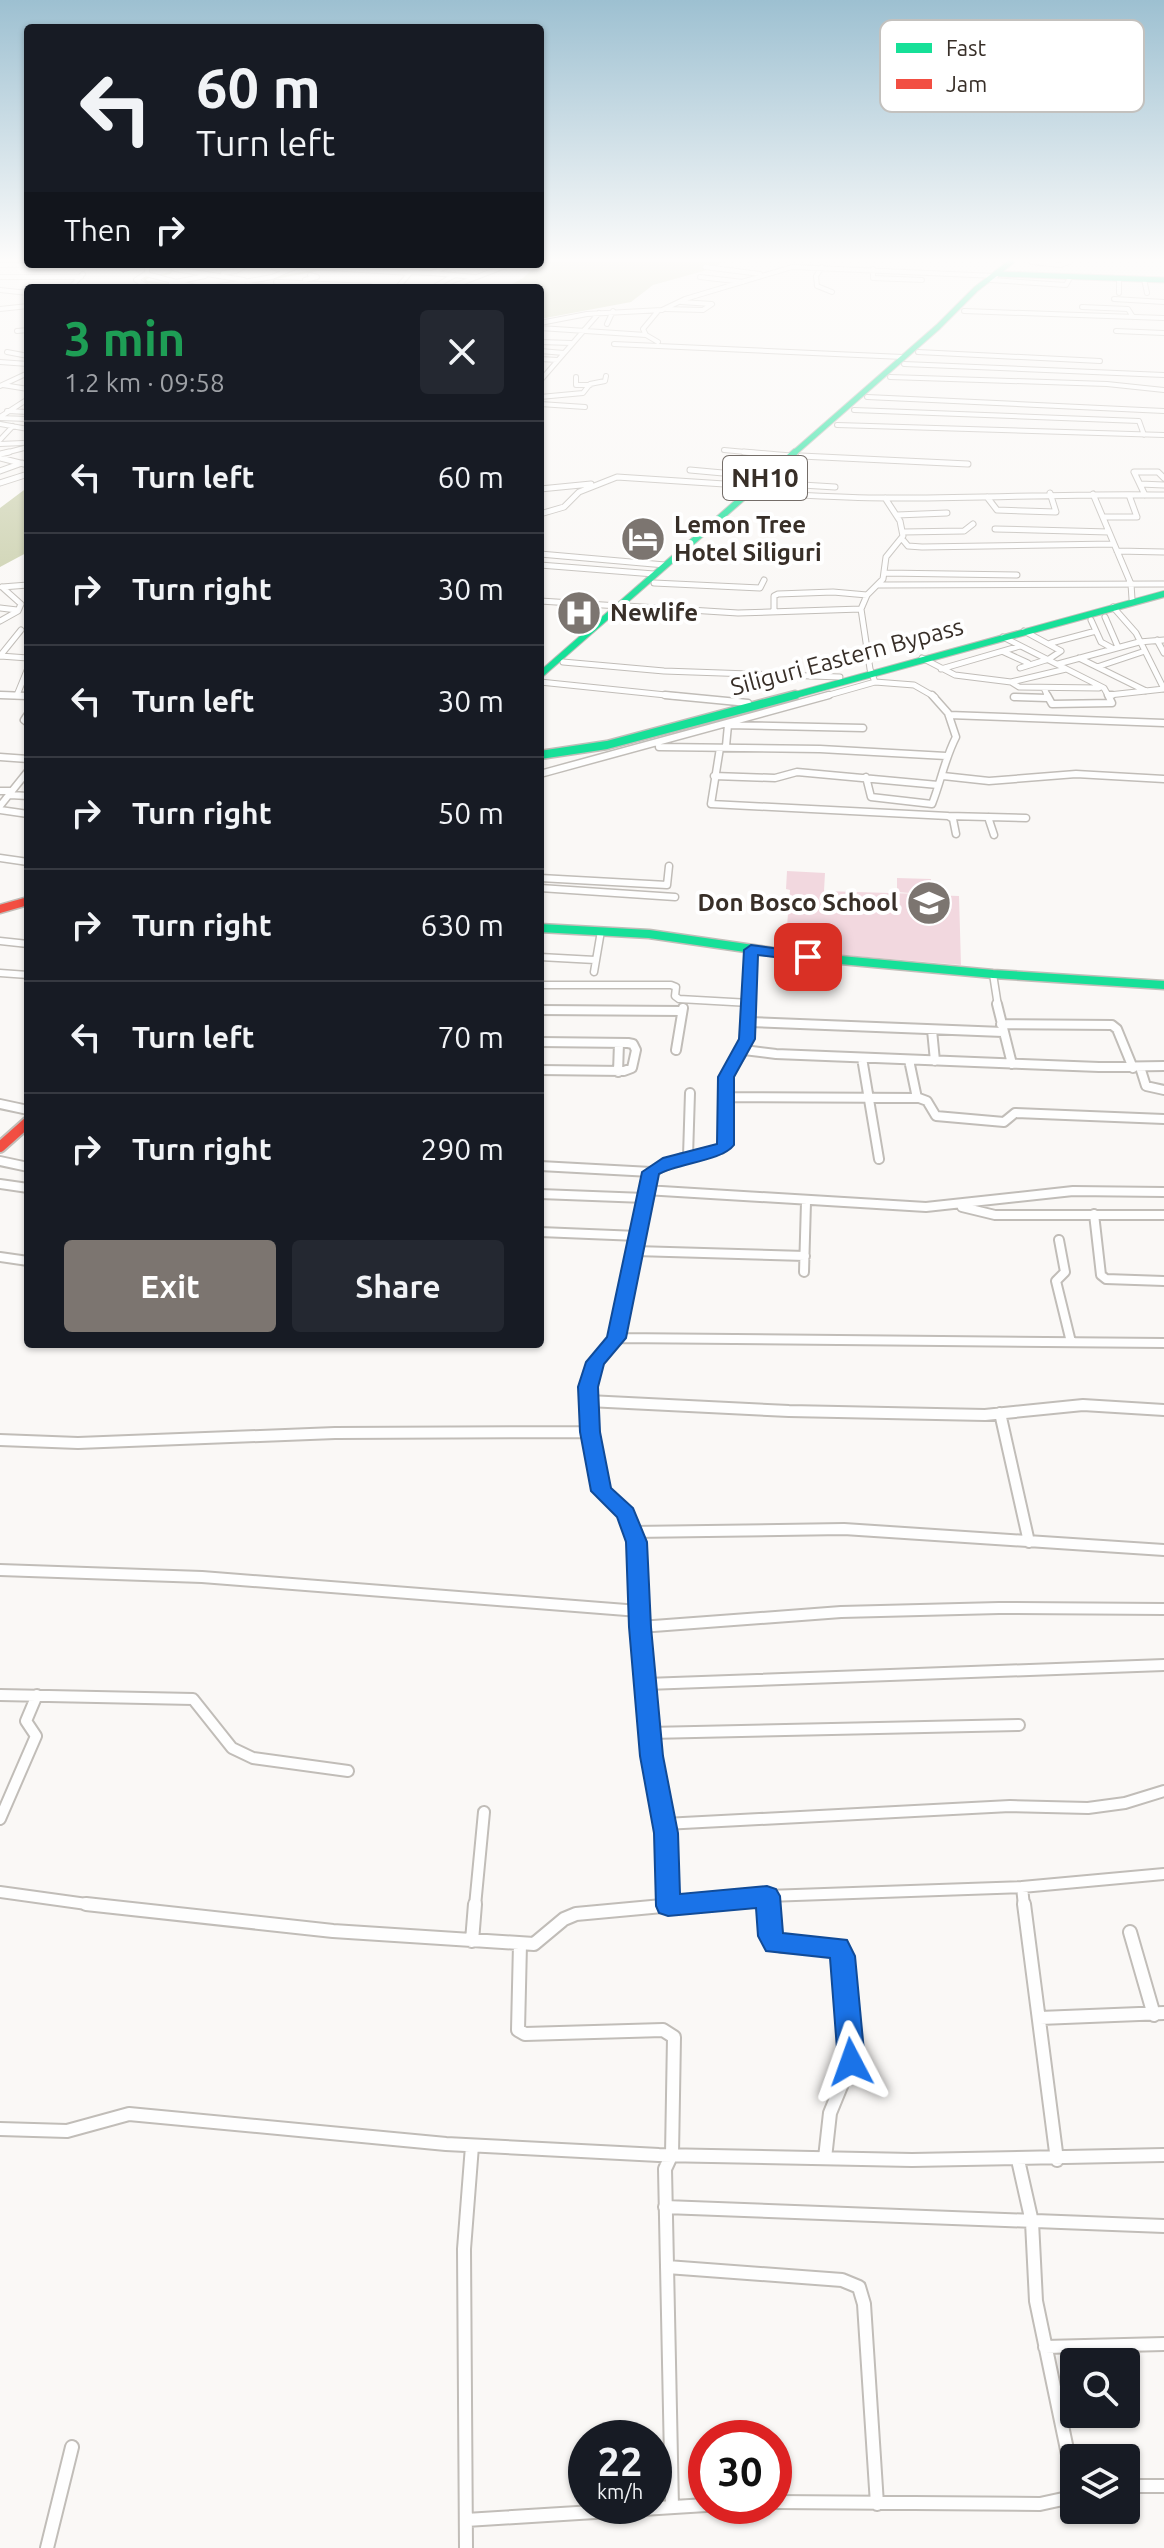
<!DOCTYPE html>
<meta charset="utf-8">
<style>
:root{--surface:#171b24;--page:#242831;--text:#f1f3f6;--muted:#9ea1a6;--line:#363941;--accent:#7c7570}
body{margin:0;font-family:Ubuntu,sans-serif;background:var(--page);color:var(--text);height:100vh;display:flex;flex-direction:column;font-size:30px;white-space:nowrap}
*{box-sizing:border-box;margin:0}
p{font-size:26px;color:var(--muted)}
.icon{flex:none;width:44px;height:44px;fill:none;stroke:currentColor;stroke-width:2;stroke-linecap:round;stroke-linejoin:round}
.map{position:relative;flex:1;overflow:hidden}
.side{position:absolute;left:24px;top:284px;width:520px;height:1064px;display:flex;flex-direction:column;background:var(--surface);border-radius:8px;box-shadow:0 2px 6px #0004}
.side>*{flex:none}
.top-card{position:absolute;left:24px;top:24px;width:520px;height:244px;border-radius:8px;box-shadow:0 2px 6px #0004;background:#171b24;color:var(--text);overflow:hidden}
.tools{position:absolute;left:1060px;top:2348px;display:grid;gap:16px}
.tools a{display:grid;place-items:center;width:80px;height:80px;border-radius:8px;background:var(--surface);box-shadow:0 2px 6px #0004;font-size:40px}
.speed{position:absolute;left:568px;top:2420px;display:flex;gap:16px;font-size:40px;font-weight:700;text-align:center}
.speed>*{display:grid;place-content:center;width:104px;height:104px;border-radius:50%;background:var(--surface);box-shadow:0 2px 6px #0004;line-height:1}
.speed small{font-size:20px;font-weight:400}
.speed .limit{border:12px solid #d22;background:#fff;color:#111}
.pin{position:absolute;display:grid;place-items:center;width:68px;height:68px;color:#fff;margin:-34px;border-radius:16px;box-shadow:0 4px 12px #0006}
.me{position:absolute;width:88px;margin:-44px;rotate:356deg;stroke-linejoin:round;filter:drop-shadow(0 0 6px #0008)}
.turn{display:flex;align-items:center;gap:28px;height:168px;padding:0 40px;font-size:36px}
.turn .icon{width:104px;height:104px;stroke-width:2.5}
.turn b{display:block;font-size:56px;line-height:68px}
.then{display:flex;align-items:center;height:76px;padding:0 40px;background:#0003;gap:16px;font-size:30px}
.round{display:grid;place-items:center;flex:none;width:84px;height:84px;border-radius:8px;background:var(--page)}
.head{display:flex;align-items:center;justify-content:space-between;height:136px;padding:0 40px}
h1{font-size:48px;font-weight:700;line-height:60px;color:#1e9e55}
.cta{display:flex;gap:16px;margin-top:auto;padding:16px 40px}
.cta a{flex:1;height:92px;border-radius:8px;background:var(--accent);color:#fff;font-size:32px;font-weight:700;line-height:92px;text-align:center}
.cta a+a{background:var(--page);color:var(--text)}
ul{padding:0;list-style:none}
li{display:flex;align-items:center;gap:24px;height:112px;padding:0 40px;border-top:2px solid var(--line)}
li div{flex:1}
li b{display:block;font-size:30px}
li em{font-style:normal}
.map>svg:first-child{display:block}
.green{fill:#f2d8df}
.water{fill:#ccd1af}
.lines{fill:none;stroke-linecap:round;stroke-linejoin:round}
.stream{stroke:#ccd1af;stroke-width:2}
.street-far5-casing{stroke:#c1bdb8;stroke-width:6}
.street-far4-casing{stroke:#c1bdb8;stroke-width:7}
.street-far3-casing{stroke:#c1bdb8;stroke-width:9}
.street-far2-casing{stroke:#c1bdb8;stroke-width:12}
.street-far1-casing{stroke:#c1bdb8;stroke-width:14}
.street-casing{stroke:#c1bdb8;stroke-width:16}
.fast-far2-casing{stroke:#c1bdb8;stroke-width:7}
.fast-far1-casing{stroke:#c1bdb8;stroke-width:8}
.fast-casing{stroke:#c1bdb8;stroke-width:11}
.jam-far1-casing{stroke:#c1bdb8;stroke-width:11}
.jam-casing{stroke:#c1bdb8;stroke-width:14}
.street-far5{stroke:#fefefe;stroke-width:4}
.street-far4{stroke:#fefefe;stroke-width:5}
.street-far3{stroke:#fefefe;stroke-width:6}
.street-far2{stroke:#fefefe;stroke-width:8}
.street-far1{stroke:#fefefe;stroke-width:10}
.street{stroke:#fefefe;stroke-width:12}
.fast-far2{stroke:#16e098;stroke-width:5}
.fast-far1{stroke:#16e098;stroke-width:6}
.fast{stroke:#16e098;stroke-width:8}
.jam-far1{stroke:#f24e42;stroke-width:8}
.jam{stroke:#f24e42;stroke-width:10}
.route{fill:#1a73e8;stroke:#114b97;stroke-width:2}
.labels{text-anchor:middle;stroke-width:8;stroke-linejoin:round;paint-order:stroke}
.far-poi-label{font-size:24px;font-weight:bold;fill:#382f28;stroke:#fff;text-anchor:start}
.far-street-label{font-size:24px;fill:#382f28;stroke:#fff}
.shield{fill:#fff;stroke:#746d68;stroke-width:2}
.shield-label{font-size:26px;font-weight:bold;fill:#382f28}
.key{fill:#fff;stroke:#c3c1be;stroke-width:2}
.key-label{font-size:22px;fill:#382f28}
</style>
<div class="map">
<svg width="1164" height="2548" viewBox="0 0 1164 2548">
<rect width="100%" height="100%" fill="#faf8f6"/>
<path class="green" d="M787,871L825,873L824,891L922,894L897,892V878L931,879V895L959,896L961,965L785,950L790,890L786,889Z"/>
<path class="water" d="M540,262H723L707,270L653,285L631,302L540,319V288H505L523,278Z
M28,487V552L0,567V508Z"/>
<g class="lines">
<path class="stream" d="M156,276L170,273L173,269L159,264
M149,277L144,279L147,282L185,286
M248,283L350,264"/>
<g class="street-far5-casing">
<path id="street-far5" d="M1031,262L1061,265L1069,262
M168,264L175,269L244,280
M273,264L280,265L274,268L286,270
M378,264H403
M456,264L486,267L493,264
M0,265L88,264
M87,266H147V273L136,280L150,288
M705,267L760,274
M822,267L816,276L817,286L832,292
M873,269V278L922,280
M408,272L432,273L452,264
M223,273L236,271L248,264
M432,273L474,277
M146,274L199,288
M0,277H81
M700,277L743,282
M1119,278V293
M1144,279L1147,293
M305,280L317,277L310,275
M991,280L1066,285L1071,276
M276,282L370,286
M171,283L205,276
M248,285L268,287
M70,288L83,274
M210,288L272,277L298,266L410,273L397,288
M432,288L455,275
M448,288L511,264
M0,290L28,293
M1114,299L1164,302
M1082,307L1128,309L1133,317
M0,309L28,306
M666,309L703,310L712,304L681,302
M658,311L643,329L646,335L658,342
M964,311L1164,318
M540,323L587,314L662,310L685,299L792,267L996,276
M607,324L613,311
M540,328L646,335
M17,331L28,330
M1116,331L1164,333
M540,342L571,343
M614,344L903,357
M540,351L564,353
M7,352L28,356
M918,352L1100,361
M540,359L558,360
M0,362L28,364
M904,364L1164,375
M576,377V385H590
M890,377L1107,384L1164,390
M540,381L599,313
M3,385L28,389
M0,386L28,373
M540,397L583,393L590,384L605,381L606,376
M867,397L1164,411
M540,404L585,407
M854,410L1139,421L1144,435
M7,411L28,412
M0,417L28,399
M0,418L28,419
M0,424L28,429
M837,425L1164,435
M0,440L13,426
M0,444L23,443
M724,450L767,454
M1,454L28,447"/>
</g>
<g class="street-far4-casing">
<path id="street-far4" d="M744,452L791,456
M0,454L9,452
M801,456L968,464
M0,458L28,465
M690,470L767,477
M0,471L22,463
M0,483L28,474
M769,483L835,487
M1140,484L1164,485
M540,489L591,484
M758,493C801,495 844,498 887,498C980,499 1071,493 1164,495
M1093,494L1131,584L1132,599
M1145,495L1134,472H1158L1164,478
M987,497L997,510L1056,512L1050,493
M540,514L564,507L579,492L617,477L755,486
M897,515L947,513
M1103,517H1137L1129,495
M995,529L1109,532
M903,532L964,531L973,524
M903,540L908,546L922,547L1114,544
M1117,551L1164,552
M540,554L665,565
M540,565L654,574
M885,573L1017,575
M654,583L760,588L764,580
M878,585L1164,584
M2,587L28,585
M540,601L619,606
M626,606L738,613L861,609
M1113,607L1136,633L1164,689
M0,608L17,610
M774,612V596L778,594L833,592L867,595
M1105,617L1118,647
M1091,620L1101,642L1112,648
M0,621L18,611L21,604L2,587
M1003,637L1104,688L1109,697
M1157,640L1164,653
M1051,643L1096,631
M1004,652L1028,663
M0,656L21,630
M0,656L28,658
M922,658L955,675L1011,682L1019,687L1099,688
M1079,658L1146,691
M563,662L664,671L840,677
M1058,664L1139,642L1164,640
M1097,667L1145,651
M1020,668L1049,659L1061,651L1024,631
M941,669L1020,646
M540,682L685,697
M875,682L914,685L935,697
M1011,682L1066,669
M1044,688L1048,697
M0,695L28,696
M17,695L28,668
M1109,695L1164,689
M822,697L875,682L870,669L861,609L867,595L883,579L886,557L903,536L900,521L885,498"/>
</g>
<g class="street-far3-casing">
<path id="street-far3" d="M0,695L28,696
M665,695L748,703
M1047,695L1052,704L1112,703L1108,695
M1109,695H1112
M1014,697L1047,698
M28,714L24,720L28,723
M949,715L1164,723
M726,746L728,725L863,728
M659,747L820,749L946,756
M720,748L711,804L948,816L953,819L956,834
M0,757L28,759
M540,774L829,695
M714,776L775,778L797,772L938,785
M943,776L989,781L1076,774L1164,779
M866,777L871,797L932,804C941,781 945,758 956,737L948,713L932,695
M0,791H12
M10,795L28,796
M0,806L28,771
M0,810L28,814
M948,816L988,817L994,835
M989,817L1026,818
M0,858L28,862
M540,878L667,885L669,866
M540,888L675,897
M0,941L28,944
M540,957L595,960
M594,972L601,931
M0,973L28,975
M993,974L998,1006
M540,985H671L676,987L675,996L679,999L750,1003
M748,1006L751,950"/>
</g>
<g class="street-far2-casing">
<path id="street-far2" d="M997,1004L1012,1064
M540,1010L682,1011
M749,1022L1003,1032
M1001,1024L1112,1025L1117,1029L1133,1068
M932,1030L935,1061
M540,1042L628,1043L633,1044L636,1050L632,1068L624,1071L540,1070
M676,1050L683,1008
M744,1050L776,1054L1099,1067L1164,1066
M862,1058L879,1159
M909,1060L917,1098
M1140,1067L1146,1086L1164,1090
M618,1072L619,1043
M725,1097L919,1098L927,1101L936,1116L1004,1122L1015,1113L1164,1119
M0,1104L28,1110
M688,1156L690,1093
M0,1161L28,1167
M540,1166L651,1172
M0,1184L28,1188
M645,1190L926,1207L1073,1191L1164,1192
M540,1194L645,1198
M962,1207L995,1215H1164
M1094,1214L1101,1275L1106,1279L1164,1281
M540,1232L638,1236
M1059,1240L1065,1272L1056,1281L1071,1342
M635,1251L805,1256
M0,1257L28,1261
M804,1272L806,1202
M616,1338L1164,1343
M588,1401L602,1402
M589,1402L588,1387L595,1362L616,1338L651,1172L682,1158L721,1149L725,1145L726,1077L744,1050L749,1004"/>
</g>
<g class="street-far1-casing">
<path id="street-far1" d="M589,1400L590,1432L601,1491L626,1513L636,1542L652,1756L666,1833L668,1906
M588,1401L789,1411L985,1415L1083,1405L1164,1410
M1000,1413L1029,1542
M0,1440L78,1443L335,1433L590,1432
M632,1532L844,1529L1164,1550
M0,1570L202,1577L639,1611
M640,1627L841,1612L999,1608L1164,1609
M646,1684L1164,1665
M0,1695L193,1699L232,1748L253,1758L348,1771
M649,1733L1019,1725
M0,1819L36,1736L26,1721L37,1695
M664,1824L1010,1806L1088,1808L1125,1803L1164,1791
M1022,1887L1024,1906
M0,1892L101,1906
M767,1896L768,1906
M475,1906L484,1812
M663,1906L767,1896L1022,1887L1164,1874"/>
</g>
<g class="street-casing">
<path id="street" d="M86,1904L333,1931L534,1944L564,1919L576,1914L684,1904
M768,1904L772,1941L782,1946L838,1948L843,1956L851,2062L830,2113L825,2158
M1024,1904L1057,2160
M1130,1932L1154,2015
M472,1941L475,1904
M520,1944L518,2030L525,2034L663,2030L674,2037L672,2154L665,2169L672,2507
M1040,2018L1164,2013
M0,2129L67,2131L129,2114L446,2144L659,2155L912,2160L1164,2155
M1018,2160L1032,2222L1036,2301L1074,2483
M665,2207L1164,2226
M667,2267L842,2280L859,2287L864,2304L877,2504
M1045,2347L1164,2344
M1126,2486H1164
M774,2502L1040,2504L1063,2499L1074,2491
M466,2520L706,2505
M47,2548L72,2447
M466,2548L464,2249L472,2146"/>
</g>
<g class="fast-far2-casing">
<path id="fast-far2" d="M999,274L1164,280
M793,454L938,327L976,289L1011,262"/>
</g>
<g class="fast-far1-casing">
<path id="fast-far1" d="M540,675L795,452
M788,697L1164,594"/>
</g>
<g class="fast-casing">
<path id="fast" d="M540,755L607,745L795,695
M540,928L649,934L808,957L993,974L1164,985"/>
</g>
<g class="jam-far1-casing">
<path id="jam-far1" d="M0,909L28,901"/>
</g>
<g class="jam-casing">
<path id="jam" d="M0,1147L28,1122"/>
</g>
<use href="#street-far5" class="street-far5"/>
<use href="#street-far4" class="street-far4"/>
<use href="#street-far3" class="street-far3"/>
<use href="#street-far2" class="street-far2"/>
<use href="#street-far1" class="street-far1"/>
<use href="#street" class="street"/>
<use href="#fast-far2" class="fast-far2"/>
<use href="#fast-far1" class="fast-far1"/>
<use href="#fast" class="fast"/>
<use href="#jam-far1" class="jam-far1"/>
<use href="#jam" class="jam"/>
</g>
<linearGradient id="sky" x2="0" y2="1"><stop stop-color="#9dc0d1"/><stop offset="0.42" stop-color="#fdfcfb"/><stop offset="1" stop-color="#fdfcfb" stop-opacity="0"/></linearGradient>
<rect width="1164" height="619" fill="url(#sky)"/>
<path class="route" d="M751,945L808,953L815,957L808,961L758,955L755,1039L734,1077V1145C722,1161 679,1163 659,1174L626,1338L604,1364L598,1387L600,1432L611,1488L633,1508L647,1542L651,1627L663,1756L678,1833L680,1894L767,1886L776,1889L780,1896L783,1933L847,1940L855,1956L865,2062L861,2071L851,2074L842,2071L838,2062L830,1958L766,1951L758,1936L756,1908L668,1916L659,1913L656,1906L654,1833L640,1756L629,1627L626,1542L617,1517L591,1491L580,1432L578,1387L586,1362L607,1337L642,1172L663,1158L717,1144L718,1077L739,1039L744,950Z"/>
<defs>
<g id="hotel-disc" transform="scale(2.3)"><circle r="9.5" fill="#7c7570" stroke="#fff"/><path d="M-6-4.5h1.5V1H6V5H4.5V3h-9V5H-6ZM-4 0a1.8 1.8 0 1 1 3.6 0ZM.5 0V-2.5h3Q6-2.5 6 0Z" fill="#fff"/></g>
<g id="hospital-disc" transform="scale(2.3)"><circle r="9.5" fill="#7c7570" stroke="#fff"/><path d="M-5-5h3v3.5h4V-5h3V5h-3V1.5h-4V5h-3Z" fill="#fff"/></g>
<g id="school-disc" transform="scale(2.3)"><circle r="9.5" fill="#7c7570" stroke="#fff"/><path d="M0-5L7-2L0 1L-7-2ZM-4 1L0 2.5L4 1V4Q0 6-4 4Z" fill="#fff"/></g>
</defs>
<g fill-rule="evenodd">
<use href="#hotel-disc" x="643" y="539"/>
<use href="#hospital-disc" x="579" y="613"/>
<use href="#school-disc" x="929" y="903"/>
</g>
<g class="labels">
<g class="far-poi-label">
<text x="674" y="533">Lemon Tree<tspan x="674" dy="28">Hotel Siliguri</tspan></text>
<text x="610" y="621">Newlife</text>
<text x="898" y="911" text-anchor="end">Don Bosco School</text>
</g>
<g class="far-street-label">
<text transform="translate(847 657) rotate(-15)" y="8">Siliguri Eastern Bypass</text>
</g>
<rect class="shield" x="723" y="456" width="84" height="44" rx="6"/>
<g class="shield-label">
<text x="765" y="487">NH10</text>
</g>
</g>
<rect x="880" y="20" width="264" height="92" rx="12" class="key"/>
<rect x="896" y="43" width="36" height="10" fill="#16e098"/>
<rect x="896" y="79" width="36" height="10" fill="#f24e42"/>
<g class="key-label">
<text x="946" y="56">Fast</text>
<text x="946" y="92">Jam</text>
</g>
</svg>
<div class="tools">
<a><svg class="icon" aria-label="search" viewBox="0 0 24 24"><circle cx="10" cy="10" r="6"/><path d="M15 15l6 6"/></svg></a>
<a><svg class="icon" aria-label="layers" viewBox="0 0 24 24"><path d="M12 4l9 5-9 5-9-5zM3 14l9 5 9-5"/></svg></a>
</div>
<div class="speed"><div>22<small>km/h</small></div><div class="limit">30</div></div>
<div class="pin" style="left:808px;top:957px;background:#d93025"><svg class="icon" aria-label="arrive" viewBox="0 0 24 24"><path d="M6 21V4h12l-3 4 3 4H6"/></svg></div>
<svg class="me" style="left:851px;top:2062px" viewBox="-20 -20 40 40"><path d="M0-17L14 15 0 8-14 15z" fill="#1a73e8" stroke="#fff" stroke-width="4"/></svg>
<div class="top-card">
<div class="turn"><svg class="icon" aria-label="left" viewBox="0 0 24 24"><path d="M17 20v-9H6M10 6l-5 5 5 5"/></svg><div><b>60 m</b>Turn left</div></div>
<div class="then">Then<svg class="icon" aria-label="right" viewBox="0 0 24 24"><path d="M7 20v-9h11M14 6l5 5-5 5"/></svg></div>
</div>
<section class="side">
<div class="head"><div><h1>3 min</h1><p>1.2 km · 09:58</p></div><a class="round"><svg class="icon" aria-label="close" viewBox="0 0 24 24"><path d="M6 6l12 12M18 6L6 18"/></svg></a></div>
<ul>
<li><svg class="icon" aria-label="left" viewBox="0 0 24 24"><path d="M17 20v-9H6M10 6l-5 5 5 5"/></svg><div><b>Turn left</b></div><em>60 m</em></li>
<li><svg class="icon" aria-label="right" viewBox="0 0 24 24"><path d="M7 20v-9h11M14 6l5 5-5 5"/></svg><div><b>Turn right</b></div><em>30 m</em></li>
<li><svg class="icon" aria-label="left" viewBox="0 0 24 24"><path d="M17 20v-9H6M10 6l-5 5 5 5"/></svg><div><b>Turn left</b></div><em>30 m</em></li>
<li><svg class="icon" aria-label="right" viewBox="0 0 24 24"><path d="M7 20v-9h11M14 6l5 5-5 5"/></svg><div><b>Turn right</b></div><em>50 m</em></li>
<li><svg class="icon" aria-label="right" viewBox="0 0 24 24"><path d="M7 20v-9h11M14 6l5 5-5 5"/></svg><div><b>Turn right</b></div><em>630 m</em></li>
<li><svg class="icon" aria-label="left" viewBox="0 0 24 24"><path d="M17 20v-9H6M10 6l-5 5 5 5"/></svg><div><b>Turn left</b></div><em>70 m</em></li>
<li><svg class="icon" aria-label="right" viewBox="0 0 24 24"><path d="M7 20v-9h11M14 6l5 5-5 5"/></svg><div><b>Turn right</b></div><em>290 m</em></li>
</ul>
<div class="cta"><a>Exit</a><a>Share</a></div>
</section>
</div>
